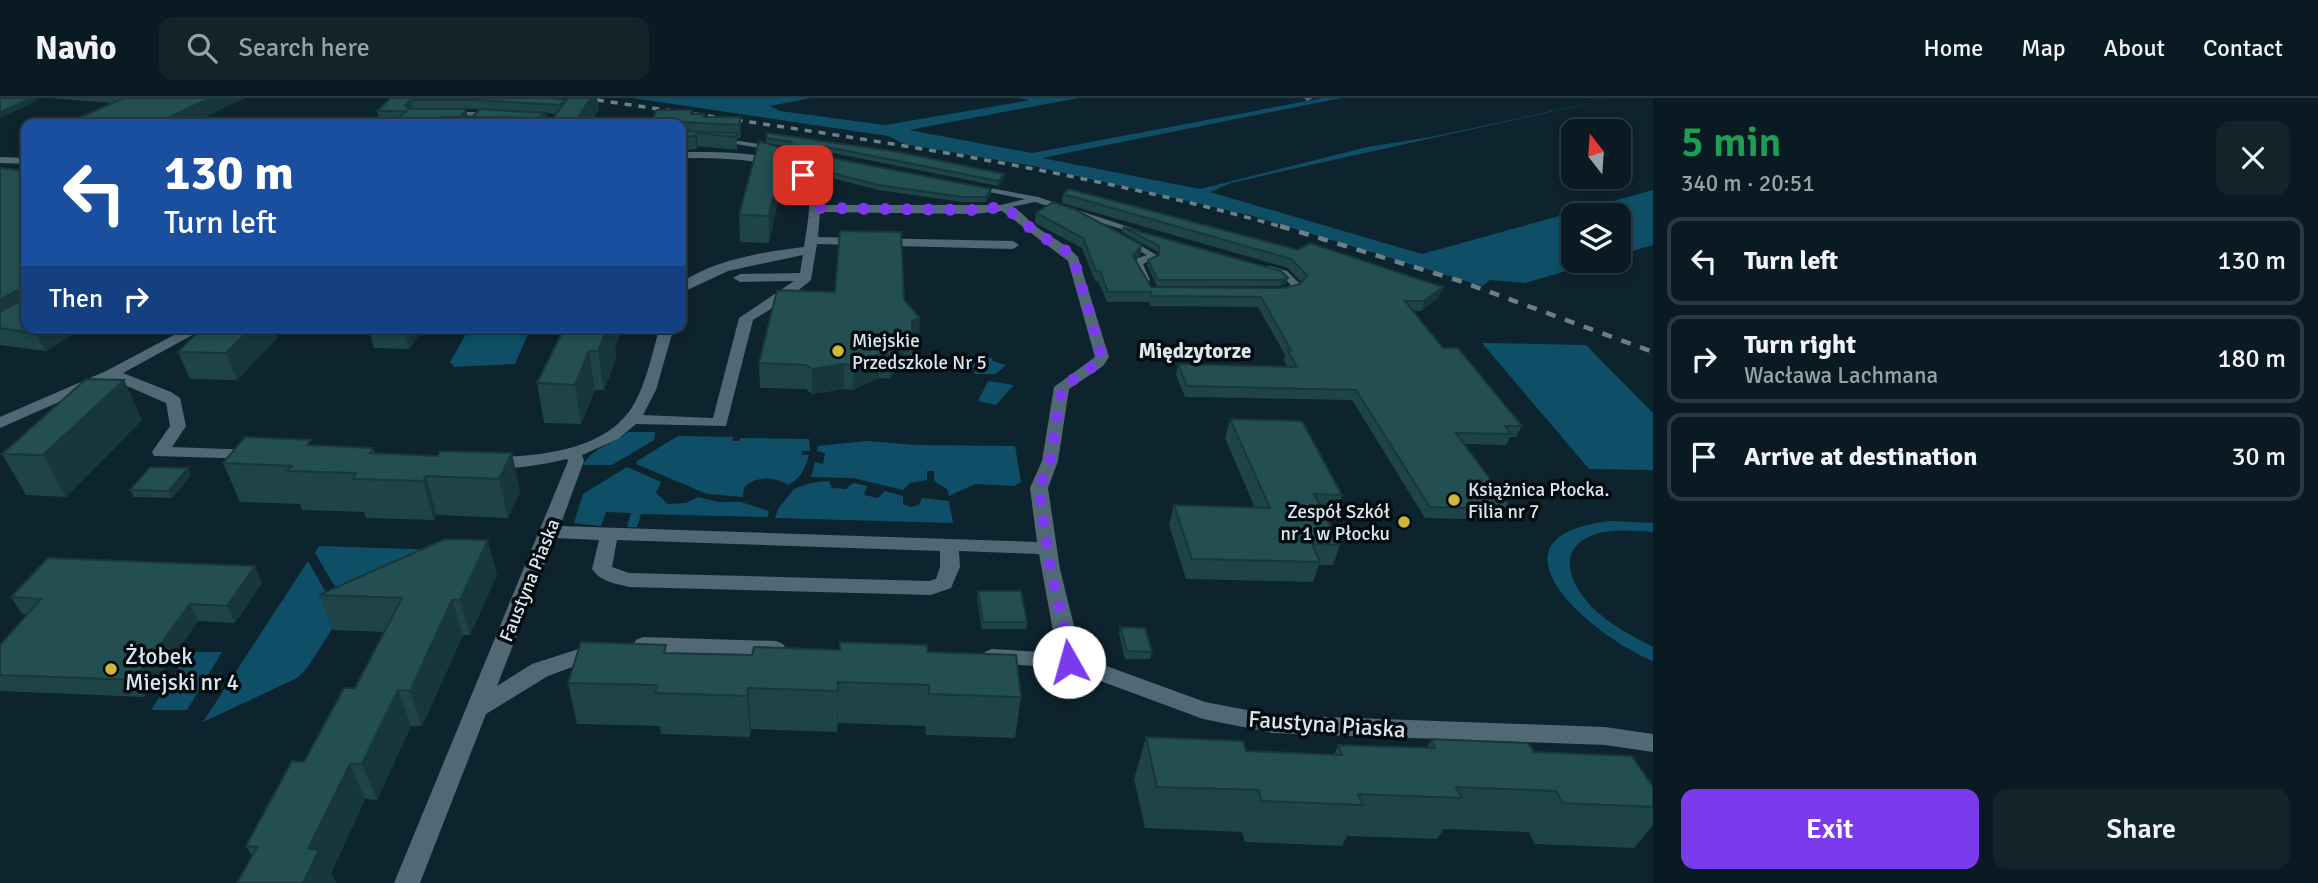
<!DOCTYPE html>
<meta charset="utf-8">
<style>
:root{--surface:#0a1a22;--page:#13232a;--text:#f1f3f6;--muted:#99a1a5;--line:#2a3840;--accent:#7c3aed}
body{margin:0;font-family:Signika,sans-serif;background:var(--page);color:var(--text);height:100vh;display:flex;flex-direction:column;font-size:26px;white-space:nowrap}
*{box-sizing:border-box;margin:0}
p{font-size:23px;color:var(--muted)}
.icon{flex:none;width:38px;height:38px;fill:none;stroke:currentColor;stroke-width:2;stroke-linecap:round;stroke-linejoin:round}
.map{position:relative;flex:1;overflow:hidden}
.panel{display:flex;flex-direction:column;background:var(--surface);width:665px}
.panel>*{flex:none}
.hud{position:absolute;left:21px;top:21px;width:665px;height:214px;border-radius:14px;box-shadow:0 4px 10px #0003,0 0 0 2px var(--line);background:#1a4fa0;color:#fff;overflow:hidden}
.needle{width:46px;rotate:343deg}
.tools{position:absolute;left:1561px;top:21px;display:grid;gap:14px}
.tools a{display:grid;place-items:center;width:70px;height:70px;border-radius:14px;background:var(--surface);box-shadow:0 4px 10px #0003,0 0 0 2px var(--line);font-size:35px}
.pin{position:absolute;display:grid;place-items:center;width:60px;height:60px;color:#fff;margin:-30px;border-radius:14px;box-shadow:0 4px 10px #0006}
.me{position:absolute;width:77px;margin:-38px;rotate:353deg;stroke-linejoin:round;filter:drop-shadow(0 0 5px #0008)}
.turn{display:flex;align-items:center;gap:24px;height:147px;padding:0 28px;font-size:32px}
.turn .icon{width:91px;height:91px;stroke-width:2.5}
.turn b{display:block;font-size:49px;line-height:60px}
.then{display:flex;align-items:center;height:66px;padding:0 28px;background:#0003;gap:14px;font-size:26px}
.round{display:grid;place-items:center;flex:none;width:74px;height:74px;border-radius:14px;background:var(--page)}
.summary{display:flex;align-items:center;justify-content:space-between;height:119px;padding:0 28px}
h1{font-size:42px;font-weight:600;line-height:52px;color:#1e9e55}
.action{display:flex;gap:14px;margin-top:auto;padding:14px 28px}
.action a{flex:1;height:80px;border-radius:14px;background:var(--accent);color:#fff;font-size:28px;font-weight:600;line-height:80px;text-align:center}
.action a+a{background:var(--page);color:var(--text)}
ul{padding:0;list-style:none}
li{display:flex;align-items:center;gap:21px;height:88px;margin:0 14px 10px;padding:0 14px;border:4px solid var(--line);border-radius:14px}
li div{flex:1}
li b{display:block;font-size:26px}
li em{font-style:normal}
header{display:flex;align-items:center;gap:42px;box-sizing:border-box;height:98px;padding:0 35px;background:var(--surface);border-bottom:2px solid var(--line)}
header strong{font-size:33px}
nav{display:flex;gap:38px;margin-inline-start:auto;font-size:24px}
.search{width:490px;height:63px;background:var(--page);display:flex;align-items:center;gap:18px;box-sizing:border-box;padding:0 24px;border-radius:14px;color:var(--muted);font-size:26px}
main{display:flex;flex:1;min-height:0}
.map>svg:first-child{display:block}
.green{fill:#0e4f67}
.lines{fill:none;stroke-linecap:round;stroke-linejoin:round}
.lane{fill:#516975;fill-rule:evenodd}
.street{fill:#516975;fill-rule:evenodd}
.rail-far1{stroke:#6e7f88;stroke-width:3.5;stroke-dasharray:7 7;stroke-linecap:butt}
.rail{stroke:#6e7f88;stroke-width:4.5;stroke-dasharray:10 10;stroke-linecap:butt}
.wall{fill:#1e4447}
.shaded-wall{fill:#18373a}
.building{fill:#234f53;stroke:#18373a;stroke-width:2}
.route{stroke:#7c3aed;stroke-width:12;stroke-dasharray:0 21.6}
.poi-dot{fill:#d0b837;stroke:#040b0f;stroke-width:2.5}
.labels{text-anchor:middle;stroke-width:7;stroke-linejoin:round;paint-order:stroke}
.poi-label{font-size:19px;fill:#dae7ee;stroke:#040b0f;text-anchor:start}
.street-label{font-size:19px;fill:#dae7ee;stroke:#040b0f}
.neighbourhood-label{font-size:21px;font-weight:bold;fill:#dae7ee;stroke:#040b0f}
.near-poi-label{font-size:23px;fill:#dae7ee;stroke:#040b0f;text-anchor:start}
.near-street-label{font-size:23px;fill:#dae7ee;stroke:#040b0f}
</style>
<header>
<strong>Navio</strong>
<div class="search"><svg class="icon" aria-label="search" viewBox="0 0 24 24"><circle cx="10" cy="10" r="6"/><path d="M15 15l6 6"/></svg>Search here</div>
<nav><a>Home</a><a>Map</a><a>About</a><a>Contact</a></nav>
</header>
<main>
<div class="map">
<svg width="1653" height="785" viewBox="0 0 1653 785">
<rect width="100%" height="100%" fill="#0d232d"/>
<path class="green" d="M632,0H811L770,8L780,13L885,27L1031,2L1017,0H1078L909,32L1032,55L1323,0H1341L1042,60L1200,91L1367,49L1431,39L1613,0L1279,74L1231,85L1210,94L1422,156L1653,92V147L1619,157V117H1573V163H1600L1525,185L1490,182L1482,188L1253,118L1033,68L904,46L888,38Z
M470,229H531L515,266L454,269L450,264Z
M1482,245L1586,247L1653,315V372L1589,371Z
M966,257L992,260L993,263L1006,267L996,276H974L975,270L961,268Z
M988,283L1014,287L996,307L978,303Z
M628,334H655L654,342L612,367H583C593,349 612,347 628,334Z
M678,338L733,339L732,343H740V340L809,341L810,353H802V357H809C805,371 801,380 788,387C775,379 755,377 744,390L743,399L707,396L636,366L637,363Z
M867,343L915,347L1015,348L1021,384L1014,388L975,386L949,398L947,391L934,383V373H927V382L910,385L903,392L853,380L811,379L815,364L823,366L825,355L817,353L818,348Z
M627,369L661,384L656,395L668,406L686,405L698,399L718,404H741L769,413L768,419L641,416L637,429H627L631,415L606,414L601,428L574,425L583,396Z
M829,383L832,390L846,391L853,385L867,388L864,397L878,400L885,393L903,398V406L910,409L919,407L922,400L949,403L953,425L775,420L778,411L794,391L810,385Z
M1612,423L1653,425V434C1634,433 1612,430 1593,437C1554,452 1571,488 1594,511C1611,527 1632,538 1653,549V563C1591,538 1474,437 1612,423Z
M319,448L445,452L346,507L315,455Z
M308,463L340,519L307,570L297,580L203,624Z
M189,554H222L187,612H151Z"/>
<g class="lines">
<path class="lane" d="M1304,0H1313L1307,3Z
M451,14H479L482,16L474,26H467L473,18L449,17L448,16Z
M719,40L773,48L777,50L773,52L722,44L718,42Z
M811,56L839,61L835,63L812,60L783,70L779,68Z
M974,87L1038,99L1141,133L1134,135L1035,104L1001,111V107L1025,101L974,91Z
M1124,141H1130L1158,158L1143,166L1150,182L1148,184H1142L1134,166L1138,160L1147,157L1124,145Z
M1269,168L1287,173L1301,187L1296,193L1279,196V192L1291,187L1281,177L1266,173L1264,171Z"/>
<path class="street" d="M681,54C722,54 818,49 820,107H1007C1021,111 1026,122 1038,130C1052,140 1067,146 1078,159L1109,259L1103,268L1069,291L1058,363L1048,390L1060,471L1075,532L1079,558L1205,604L1273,617L1605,629L1653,636V654L1605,647L1273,635L1203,621L1068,571L985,564L982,559L985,554L992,551L1057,555L1039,456L959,453L960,469L951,490L931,497L629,489C614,485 601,484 592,471L599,442L555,440L497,588L532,566L591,547L598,544L605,547L608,552L605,557L548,578L486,616L420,785H394L568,363L567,361C549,365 496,377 484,364C491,356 508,359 520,358C560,355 612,345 634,306C647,283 652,255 660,229H674L656,292L643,317L713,320L739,220L794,183L740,184L733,180L740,176L800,175L803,157L728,173L681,195V185C715,161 764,154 804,149C806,133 811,113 808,97C799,56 713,61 681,60ZM1002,113L1068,163L1095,259L1054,289L1042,363L1030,390L1037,444L560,428L584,363L582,357L618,341L636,326L726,328L753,222L790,199L811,182L817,146L1013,151L1019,147L1013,143L818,139L820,114L973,116ZM617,442L940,453V469L936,481L929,483L629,475L612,469Z
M0,59L26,60V66L0,65Z
M189,229H207L123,275L171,294L180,300L186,328L172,349L254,352L260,353L262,357L260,361L154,358L152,354L170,328L166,305L111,281L0,330V319L106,273Z
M643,539L776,543L783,546L786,551L783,556L776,559L643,555L636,552L633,547L636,542Z"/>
<path class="rail-far1" d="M583,0C819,34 1056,65 1286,130"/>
<path class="rail" d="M1280,128L1460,183L1653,254"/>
</g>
<path class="wall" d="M49,0H244L191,26H65L112,5Z
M391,0L566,2L568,0H597L599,12L556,16L546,15L548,25L545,26H474L472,19L480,11H459H466L468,21L466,24V26H392L396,22H379L377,13Z
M693,16L704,19H741V32L740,40H737V52L698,48L696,51L687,52L688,63L681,81V26H650Z
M766,40L1004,76L1003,81L998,88L823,53L799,55L785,62L784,61V75L769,145L740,144L739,117L786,51L790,49L766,45Z
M796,62L991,91V97L985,104H962L878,92L805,73L796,67Z
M0,70L26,229H84L46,253L0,247Z
M1063,96L1439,199L1421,213H1413L1443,250L1522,328L1516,339H1510L1506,347L1465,346L1512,411L1506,422L1425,420L1352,302L1185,299L1176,277L1178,266L1287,269L1284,262L1285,257L1258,209L1150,208L1149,204H1107L1098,183H1095L1082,150L1035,125L1036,115L1142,147L1140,157L1136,162L1151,189L1284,190L1300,186L1301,184L1288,170L1062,105Z
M1123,129L1281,173L1286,186L1280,188H1157L1147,167L1148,162L1158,157V154L1122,134Z
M904,202L919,243L913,245L912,264H903L890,281L879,280L853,292L844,291L812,296L806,291L760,290L759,265Z
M203,229H273L277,240L237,282L190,281L178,254Z
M368,229H424L409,251L374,250Z
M565,229H623L615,249L616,261L604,292H595L581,326L544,325L537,285Z
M124,282L142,322L66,399L26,397L2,356Z
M1230,321L1342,397L1335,416H1325L1340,447L1333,467H1319L1313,484L1186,481L1169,427L1174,407L1255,410L1225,340Z
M313,347L373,350L375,355L438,358L512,355L520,394L508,420L437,417L434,422L366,420L364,414L302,412L300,406L240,404L223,365Z
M191,377L172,400L134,399L130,392Z
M497,477L470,537H463L422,628H411L377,702L365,701L331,775L336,785H237L252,759L246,748L355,590L384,534L333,532L319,497Z
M262,485L235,525L198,523L144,599L0,593V547L27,516H22L11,499Z
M978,493L1027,524L1026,531H982L977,500Z
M1120,529L1152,554L1150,561H1125L1119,536Z
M927,554L1021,599L1015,640L926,637L925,628L838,625L837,634L751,631L750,639L661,636L660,628L577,626L568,585L667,555L752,557Z
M1146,639L1246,653L1334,657L1338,647L1427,650L1431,641L1534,654L1653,689V727L1634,750L1535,746L1529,734L1444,731L1437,741L1347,738L1342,748L1245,744L1242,734L1145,730L1134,681Z"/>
<path class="shaded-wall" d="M32,0H36L37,3L0,20V14Z
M210,0H244L191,26H155Z
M591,0H597L599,12L590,26H573Z
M411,2L413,11L407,16L405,7Z
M466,11L468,21L466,24L465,19L462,17Z
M546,15L548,25L545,26H539L538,20Z
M442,19L444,26H436Z
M741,19V32L740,40L739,27Z
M697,35L698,48L696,51L695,38Z
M822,48L823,53L799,55L785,62V57L799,50Z
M687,49L688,63L681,81V64Z
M784,51V75L769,145V118Z
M1004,76L1003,81L998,88V83Z
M991,91V97L985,104L986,99Z
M1142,147L1140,157L1132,167L1133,158Z
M1288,180L1286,186L1280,188L1282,182Z
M1443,189L1439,199L1421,213L1424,203Z
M16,193L25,210L0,224V202Z
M920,220L919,243L913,245L912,223Z
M47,229H84L46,253L36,236Z
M252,229H273L277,240L237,282L226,255Z
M403,229H424L409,251Z
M606,229H623L615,249L616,261L604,292L598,253Z
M904,240L903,264L890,281L891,257Z
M589,253L595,292L581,326L575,287Z
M880,256L879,280L853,292L854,268Z
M844,266V291L812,296V271Z
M124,282L142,322L66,399L43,357Z
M512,355L520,394L508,420L499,381Z
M188,370L191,377L172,400L169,393Z
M426,378L437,417L434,422L423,383Z
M488,442L497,477L470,537L460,502Z
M255,468L262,485L235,525L227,508Z
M452,502L463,537L422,628L410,593Z
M190,506L198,523L144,599L134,582Z
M838,584V625L837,634L838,593Z
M748,590L751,631L750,639L747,598Z
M398,592L411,628L377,702L362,666Z
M350,666L365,701L331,775L336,785H303L308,751Z"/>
<path class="building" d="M0,0H32L0,14Z
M124,0H210L155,26H65Z
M391,0H548L567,2L559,7L477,2H411L405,7L409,11H466L462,17L465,19H442L436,26H392L406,13H377Z
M568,0H591L573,26H549Z
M480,11L546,15L538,20L472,19Z
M657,12H692L691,16H704L703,19H741L739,27L680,24L678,26H650Z
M681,33L737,35L736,39L697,35L695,38L681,39Z
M767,35L899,54L1004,76L998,83L822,48L799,50L785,57L784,56V51H786L793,48L791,44L766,40Z
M759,43L784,51L769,118L739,117Z
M681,49H687L681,64Z
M822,58L991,91L986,99H962L878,87L805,68L796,62Z
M0,70L26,73V229H47L36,236L0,230V214L18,204L19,193H16L0,202Z
M1069,91L1298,152L1310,145L1443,189L1424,203H1405L1443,250H1458L1522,328H1505L1512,336L1456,335L1512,411L1430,409L1356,292L1187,288L1178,266L1297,269L1287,251L1291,252L1261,199L1152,198L1151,194H1108L1100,173H1096L1083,140L1036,115L1053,104L1074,111L1142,147L1133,158L1151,189L1284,190L1300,186L1307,177L1291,161L1063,96Z
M1123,129L1281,173L1288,180L1282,182H1158L1148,162L1159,157V148Z
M840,133L901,134L904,202L920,220L912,223L913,240H904L891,257L880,256L854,268L844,266L812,271L806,267L759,265L777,192L835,194Z
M203,229H252L226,255L178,254Z
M565,229H608L598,253H589L575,287L537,285Z
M86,281L124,282L43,357L2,356Z
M1230,321L1302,323L1342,397L1314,396L1340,447L1312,446L1320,464L1192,461L1174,407L1270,410Z
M245,339L311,342L307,347L373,350L370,355L438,358L440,353L512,355L499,381L426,378L423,383L353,381L356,375L287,373L292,368L223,365Z
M150,369L188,370L169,393L130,392Z
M445,441L488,442L460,502H452L410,593L398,592L362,666H350L308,751L319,752L303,785H237L257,749L246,748L292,663L304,664L344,590H355L402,500L319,497Z
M48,460L255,468L227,508L190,506L134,582L0,577V547L41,501L11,499Z
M978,493H1021L1027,524H983Z
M1120,529L1145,530L1152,554L1127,553Z
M581,544L666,547L664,555L752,557L754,549L840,552V544L927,547V554L1016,557L1021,599L929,596V587L838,584V593L748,590L747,598L655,595L657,587L568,585Z
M1146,639L1243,643L1246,653L1342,657L1338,647L1435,650L1431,641L1528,645L1534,654L1632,658L1653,689V709L1563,705L1556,693L1456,689L1462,700L1358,696L1363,707L1261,703L1259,692L1157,689Z"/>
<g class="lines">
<path class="route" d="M803,77L813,94V110L972,112L1005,109L1035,134L1066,153L1074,162L1102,259L1098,265L1062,289L1050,363L1039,390L1050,471L1065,532L1069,564"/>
</g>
<g class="poi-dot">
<circle cx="838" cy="253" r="7"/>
<circle cx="1454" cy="402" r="7"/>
<circle cx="1404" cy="424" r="7"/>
<circle cx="111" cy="571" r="7"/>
</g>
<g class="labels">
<g class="poi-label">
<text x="852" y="249">Miejskie<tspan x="852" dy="22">Przedszkole Nr 5</tspan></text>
<text x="1468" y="398">Książnica Płocka.<tspan x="1468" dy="22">Filia nr 7</tspan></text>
<text x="1390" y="420" text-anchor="end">Zespół Szkół<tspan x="1390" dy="22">nr 1 w Płocku</tspan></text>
</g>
<g class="street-label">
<text transform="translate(529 482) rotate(-68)" y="7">Faustyna Piaska</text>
</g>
<g class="neighbourhood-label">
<text x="1195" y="260">Międzytorze</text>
</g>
<g class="near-poi-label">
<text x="125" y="566">Żłobek<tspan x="125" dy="26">Miejski nr 4</tspan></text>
</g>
<g class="near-street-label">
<text transform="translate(1327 626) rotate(4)" y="8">Faustyna Piaska</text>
</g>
</g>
</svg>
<div class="tools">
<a><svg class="needle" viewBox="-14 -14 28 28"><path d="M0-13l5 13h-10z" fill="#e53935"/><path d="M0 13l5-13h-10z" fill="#99a1a5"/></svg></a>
<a><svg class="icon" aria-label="layers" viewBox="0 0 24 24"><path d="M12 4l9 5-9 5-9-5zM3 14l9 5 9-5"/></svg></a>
</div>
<div class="pin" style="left:803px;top:77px;background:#d93025"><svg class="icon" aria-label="arrive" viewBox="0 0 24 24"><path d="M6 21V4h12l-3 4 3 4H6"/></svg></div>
<svg class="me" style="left:1069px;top:564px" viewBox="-20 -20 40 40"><circle r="19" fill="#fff"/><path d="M0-13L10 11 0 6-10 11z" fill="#7c3aed"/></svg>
<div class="hud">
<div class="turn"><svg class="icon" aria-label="left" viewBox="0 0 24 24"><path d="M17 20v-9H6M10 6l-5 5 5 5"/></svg><div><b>130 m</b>Turn left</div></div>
<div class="then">Then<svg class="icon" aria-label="right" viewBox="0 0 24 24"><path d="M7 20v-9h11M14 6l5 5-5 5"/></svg></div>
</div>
</div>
<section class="panel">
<div class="summary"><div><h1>5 min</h1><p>340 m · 20:51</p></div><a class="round"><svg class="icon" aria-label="close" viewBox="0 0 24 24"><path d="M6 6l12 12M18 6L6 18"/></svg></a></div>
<ul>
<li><svg class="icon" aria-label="left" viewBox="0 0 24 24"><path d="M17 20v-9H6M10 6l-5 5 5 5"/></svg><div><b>Turn left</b></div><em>130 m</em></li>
<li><svg class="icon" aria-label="right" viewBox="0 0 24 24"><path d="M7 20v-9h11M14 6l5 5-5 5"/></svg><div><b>Turn right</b><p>Wacława Lachmana</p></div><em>180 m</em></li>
<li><svg class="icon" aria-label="arrive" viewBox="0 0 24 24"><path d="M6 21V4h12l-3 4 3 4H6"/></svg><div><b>Arrive at destination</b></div><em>30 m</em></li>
</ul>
<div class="action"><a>Exit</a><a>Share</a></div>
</section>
</main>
